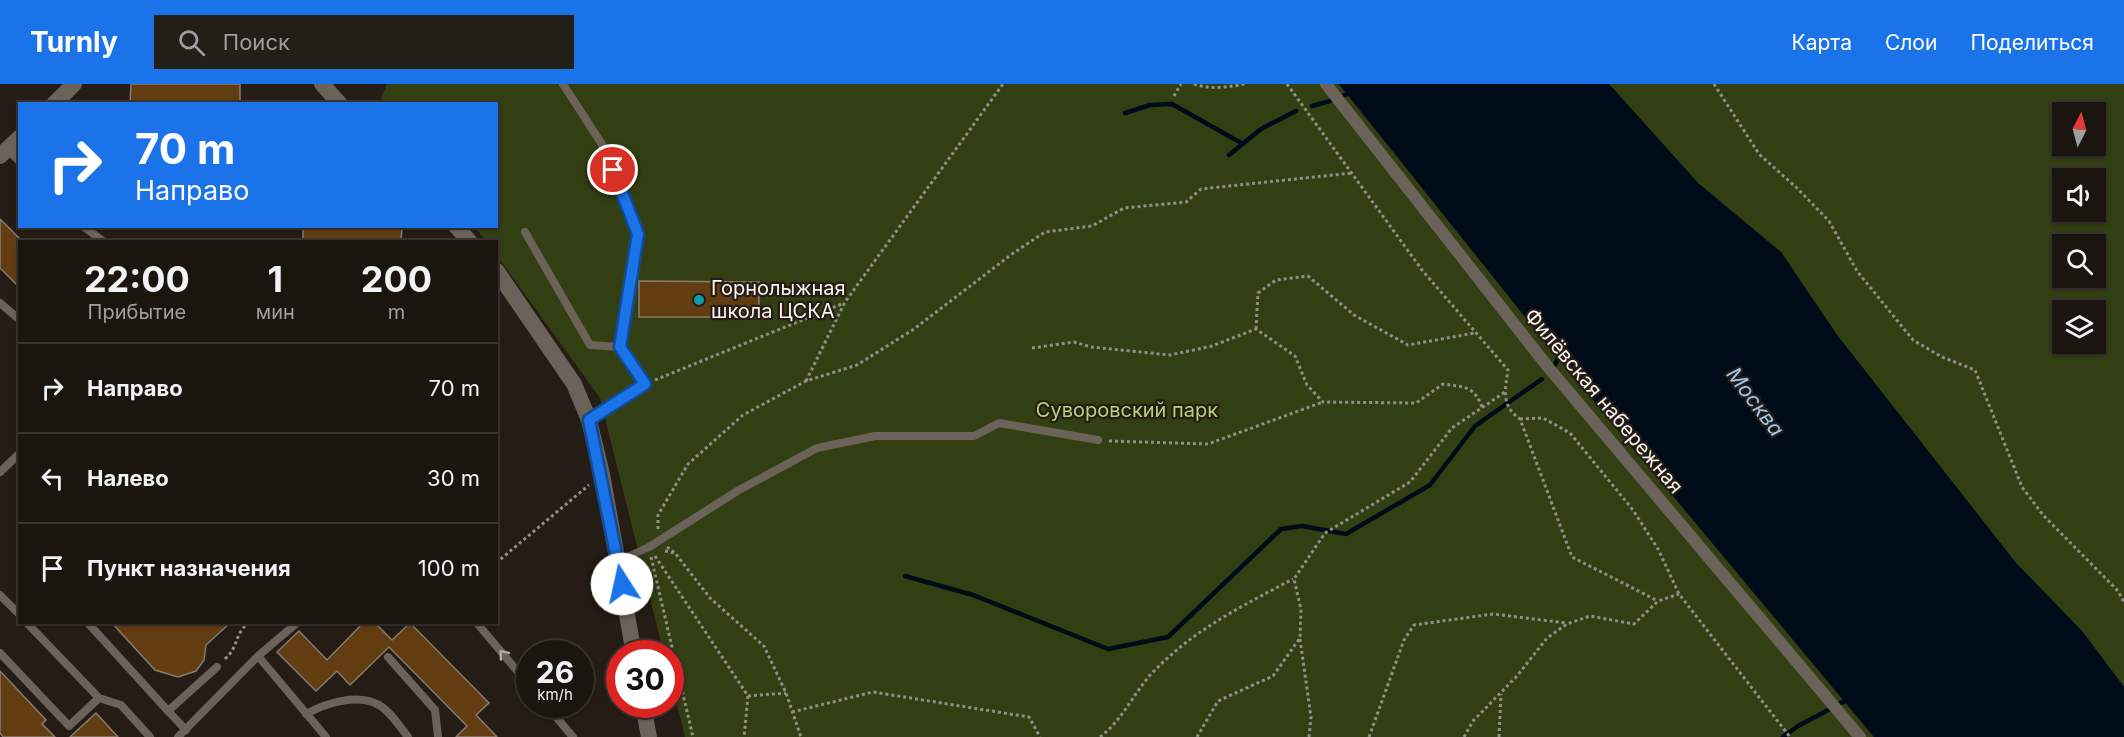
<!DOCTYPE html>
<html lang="ru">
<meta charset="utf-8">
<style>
:root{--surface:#1b1510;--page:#241e19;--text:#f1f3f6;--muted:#a09f9f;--line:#393430;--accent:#1a73e8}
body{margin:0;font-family:Inter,sans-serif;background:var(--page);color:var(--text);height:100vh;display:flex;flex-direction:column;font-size:22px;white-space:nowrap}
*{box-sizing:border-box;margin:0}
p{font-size:20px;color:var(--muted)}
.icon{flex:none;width:33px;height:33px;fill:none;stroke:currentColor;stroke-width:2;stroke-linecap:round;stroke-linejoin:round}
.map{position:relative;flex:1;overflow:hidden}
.side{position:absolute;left:18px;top:156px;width:480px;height:384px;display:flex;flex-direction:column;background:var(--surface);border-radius:0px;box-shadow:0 2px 4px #0004,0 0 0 2px var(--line)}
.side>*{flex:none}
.guide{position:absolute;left:18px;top:18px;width:480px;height:126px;border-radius:0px;box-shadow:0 2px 4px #0004,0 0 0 2px var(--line);background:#1a73e8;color:#fff;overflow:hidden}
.needle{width:39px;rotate:6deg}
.fabs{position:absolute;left:2052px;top:18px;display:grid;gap:12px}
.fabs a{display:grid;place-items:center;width:54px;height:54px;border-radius:0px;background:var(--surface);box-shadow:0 2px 4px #0004,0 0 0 2px var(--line);font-size:30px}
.speed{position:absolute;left:516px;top:556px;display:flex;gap:12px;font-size:30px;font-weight:700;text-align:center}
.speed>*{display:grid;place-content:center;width:78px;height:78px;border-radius:50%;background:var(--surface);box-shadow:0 2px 4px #0004,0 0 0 2px var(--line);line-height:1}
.speed small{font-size:15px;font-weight:400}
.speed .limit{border:9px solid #d22;background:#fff;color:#111}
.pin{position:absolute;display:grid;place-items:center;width:51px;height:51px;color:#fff;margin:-26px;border:3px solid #fff;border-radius:50%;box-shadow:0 2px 6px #0007}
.me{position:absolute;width:66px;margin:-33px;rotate:350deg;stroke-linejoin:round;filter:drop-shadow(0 0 4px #0008)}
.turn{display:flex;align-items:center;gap:21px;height:126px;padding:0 18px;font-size:27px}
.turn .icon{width:78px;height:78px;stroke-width:2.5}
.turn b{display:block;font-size:42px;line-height:51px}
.eta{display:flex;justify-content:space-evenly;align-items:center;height:102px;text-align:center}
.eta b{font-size:36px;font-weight:700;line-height:42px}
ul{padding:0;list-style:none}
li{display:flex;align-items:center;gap:18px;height:90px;padding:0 18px;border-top:2px solid var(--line)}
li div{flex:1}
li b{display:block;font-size:22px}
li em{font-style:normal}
header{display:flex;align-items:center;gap:36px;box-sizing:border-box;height:84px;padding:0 30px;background:var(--accent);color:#fff}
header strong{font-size:28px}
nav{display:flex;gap:33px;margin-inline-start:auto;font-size:21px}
.search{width:420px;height:54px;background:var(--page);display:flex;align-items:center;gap:15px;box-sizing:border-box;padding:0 21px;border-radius:0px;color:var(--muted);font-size:22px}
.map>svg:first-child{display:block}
.green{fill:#323f12;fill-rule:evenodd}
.water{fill:#000b19}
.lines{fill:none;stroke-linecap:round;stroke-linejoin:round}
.stream{stroke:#000b19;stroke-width:4.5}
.building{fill:#623d12;stroke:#857c72;stroke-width:1.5}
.path{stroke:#958e88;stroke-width:3;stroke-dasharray:3 3;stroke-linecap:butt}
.service{stroke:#6b6259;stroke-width:8}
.pedestrian{stroke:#6b6259;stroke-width:12}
.minor{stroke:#6b6259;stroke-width:16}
.oneway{stroke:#b2aba4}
.route-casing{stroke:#114b97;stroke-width:15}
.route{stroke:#1a73e8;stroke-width:10}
.culture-dot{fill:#0f9aa8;stroke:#241c15;stroke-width:2}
.labels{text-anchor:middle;stroke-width:4.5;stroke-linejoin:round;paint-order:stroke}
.poi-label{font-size:20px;fill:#f9f4ee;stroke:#241c15;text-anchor:start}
.street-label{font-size:20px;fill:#f9f4ee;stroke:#241c15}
.park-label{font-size:20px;fill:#b5d476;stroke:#241c15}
.water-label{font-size:21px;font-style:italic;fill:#9cc7f1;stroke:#241c15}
</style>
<header>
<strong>Turnly</strong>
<div class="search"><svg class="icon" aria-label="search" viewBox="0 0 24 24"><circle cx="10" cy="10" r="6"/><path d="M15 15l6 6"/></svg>Поиск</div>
<nav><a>Карта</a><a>Слои</a><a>Поделиться</a></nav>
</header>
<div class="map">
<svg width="2124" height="653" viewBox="0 0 2124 653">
<rect width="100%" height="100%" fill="#241c15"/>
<path class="green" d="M387,0H1339L1558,274L1874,653H685L671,596L670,570H664L600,314L497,172L496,158L486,157L475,143L496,142V20L385,19L381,14Z
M1609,0H2124V603L2082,547L2016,479L1837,251L1781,168L1698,99ZM2062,28H2096V62H2062ZM2062,94H2096V128H2062ZM2062,160H2096V194H2062ZM2062,226H2096V260H2062Z"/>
<path class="water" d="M1339,0H1609L1698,99L1781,168L1837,251L2016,479L2082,547L2124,603V653H1874L1558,274Z"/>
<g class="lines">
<path class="stream" d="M1340,13L1347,10
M1312,22L1330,17
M1125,29L1150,21L1172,20L1243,60
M1229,71L1261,45L1296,27
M1554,283L1558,274
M905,492L973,511L1108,565L1168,553L1281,445L1302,442L1346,450L1430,401L1475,342L1542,295
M1783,653L1798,642L1845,617"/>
</g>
<path class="building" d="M131,0H240V20H130Z
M0,135L20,155V204L0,184Z
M303,142H402L401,158H303Z
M639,197L759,198V233H639Z
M111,538H231L206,561L204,576L196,587L178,593L155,586Z
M364,538H374L392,556L410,539L489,619L476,631L497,653H456L467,642L389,563L350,601L337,587L316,607L277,568L299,547L327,576Z
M0,587L46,636L42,640L55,653H3L0,649Z
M96,629L118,653H70Z"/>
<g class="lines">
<path class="path" d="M1194,0C1210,6 1229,3 1245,0
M1287,0L1422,186L1508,286C1505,306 1501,322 1520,335L1572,473L1658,517
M1714,0L1759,70L1797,104L1829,137L1857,187L1913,256L1942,273L1975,286L2022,403L2043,431L2118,507L2124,518
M1174,12L1181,0
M1256,245L1258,209L1276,196L1308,192L1354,231L1408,261L1475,249
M1032,264L1074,258L1091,263L1170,271L1212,262L1256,245L1295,272L1307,301L1323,318L1416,319L1443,300C1465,303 1474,302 1482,323
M655,296L844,219
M806,297L845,218L1003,0
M1520,335L1543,334L1570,349L1633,426L1658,465L1679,510L1790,653
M1109,357L1208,360L1323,318
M658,445V431L688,380L743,331L806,297L857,281L914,245L1012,170L1045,148L1092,142L1124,124L1186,118L1201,105L1352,89
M667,463L675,469
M665,467L675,469L710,514L764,562L786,609L801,653
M655,472L748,612L744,653
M651,473L693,653
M496,479L589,401
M1300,555L1311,633L1309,653
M225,575C240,561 233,552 249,538
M748,612L786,609
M792,628L873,608L1029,633L1040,653
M1100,653C1124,635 1134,607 1155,586C1195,545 1244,521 1293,495
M1197,653L1218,617L1273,592L1300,554L1301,525L1294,495L1325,449L1410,398L1452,344L1505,308
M1369,653L1404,556L1414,541L1493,530L1566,539
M1464,653L1473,637L1517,592L1547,554L1567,540L1590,532L1634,540L1658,517L1679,510
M1499,653L1501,610"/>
<path class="service" d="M563,0L605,65L638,150L620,263L645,300L589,336
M7,65L20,78
M83,142L104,158
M525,148L590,261L620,263
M0,219L20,236
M0,388L20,369
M619,477L649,463L739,406L817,364L875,352H974L999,339L1098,356
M0,511L20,531
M26,538L99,614
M87,538L168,627L217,583
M476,538L530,602
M0,569L69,642L99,614L121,621L150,653
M258,572L326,653
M388,573L435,626L438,653
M546,621L573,653
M168,627L186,646
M306,630C326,619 358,609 379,621C390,627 400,643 408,653
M178,653L258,572L298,538"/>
<path class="pedestrian" d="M1326,0L1548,283L1860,653"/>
<path class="minor" d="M322,0L340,20
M54,20L74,0
M0,72L20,53
M456,142L470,158
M496,186L574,300L589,336L602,390L634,570
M643,621L649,653"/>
</g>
<defs><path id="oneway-chevron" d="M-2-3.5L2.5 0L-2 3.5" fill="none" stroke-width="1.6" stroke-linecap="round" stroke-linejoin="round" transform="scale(1.5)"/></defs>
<use class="oneway" href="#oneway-chevron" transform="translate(503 570) rotate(-130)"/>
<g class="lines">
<g class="route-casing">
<path id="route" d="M613,86L638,150L620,263L645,300L589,336L622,500"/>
</g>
<use href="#route" class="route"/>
</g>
<circle class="culture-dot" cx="699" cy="216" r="6"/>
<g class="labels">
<g class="poi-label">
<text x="711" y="211">Горнолыжная<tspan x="711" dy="23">школа ЦСКА</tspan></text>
</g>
<g class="street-label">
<text transform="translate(1604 317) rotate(50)" y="7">Филёвская набережная</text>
</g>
<g class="park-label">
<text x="1127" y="333">Суворовский парк</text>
</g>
<g class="water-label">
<text transform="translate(1755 318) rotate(53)" y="7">Москва</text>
</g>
</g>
</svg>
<div class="fabs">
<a><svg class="needle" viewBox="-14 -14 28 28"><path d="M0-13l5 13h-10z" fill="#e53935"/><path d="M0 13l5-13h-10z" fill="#a09f9f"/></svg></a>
<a><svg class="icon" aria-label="sound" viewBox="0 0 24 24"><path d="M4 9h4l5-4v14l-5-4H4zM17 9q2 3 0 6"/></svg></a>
<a><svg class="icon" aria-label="search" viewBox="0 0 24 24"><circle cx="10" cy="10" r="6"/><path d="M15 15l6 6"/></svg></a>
<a><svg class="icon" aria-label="layers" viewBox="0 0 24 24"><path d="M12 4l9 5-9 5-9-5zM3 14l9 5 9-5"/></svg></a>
</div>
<div class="speed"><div>26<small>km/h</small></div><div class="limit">30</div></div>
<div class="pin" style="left:613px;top:86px;background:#d93025"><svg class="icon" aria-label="arrive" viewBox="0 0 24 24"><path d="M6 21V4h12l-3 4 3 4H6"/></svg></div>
<svg class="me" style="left:622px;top:500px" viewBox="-20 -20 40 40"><circle r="19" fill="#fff"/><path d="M0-13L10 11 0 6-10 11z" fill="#1a73e8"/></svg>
<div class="guide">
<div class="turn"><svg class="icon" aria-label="right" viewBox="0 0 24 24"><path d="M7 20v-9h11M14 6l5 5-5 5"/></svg><div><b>70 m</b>Направо</div></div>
</div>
<section class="side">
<div class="eta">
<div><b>22:00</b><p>Прибытие</p></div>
<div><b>1</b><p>мин</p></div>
<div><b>200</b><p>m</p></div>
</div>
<ul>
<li><svg class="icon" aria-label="right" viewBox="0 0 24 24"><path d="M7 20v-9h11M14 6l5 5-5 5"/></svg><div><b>Направо</b></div><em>70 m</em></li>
<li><svg class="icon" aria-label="left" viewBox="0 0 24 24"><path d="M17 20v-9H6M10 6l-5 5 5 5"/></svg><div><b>Налево</b></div><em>30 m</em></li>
<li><svg class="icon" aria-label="arrive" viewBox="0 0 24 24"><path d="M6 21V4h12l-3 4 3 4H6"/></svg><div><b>Пункт назначения</b></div><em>100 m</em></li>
</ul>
</section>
</div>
